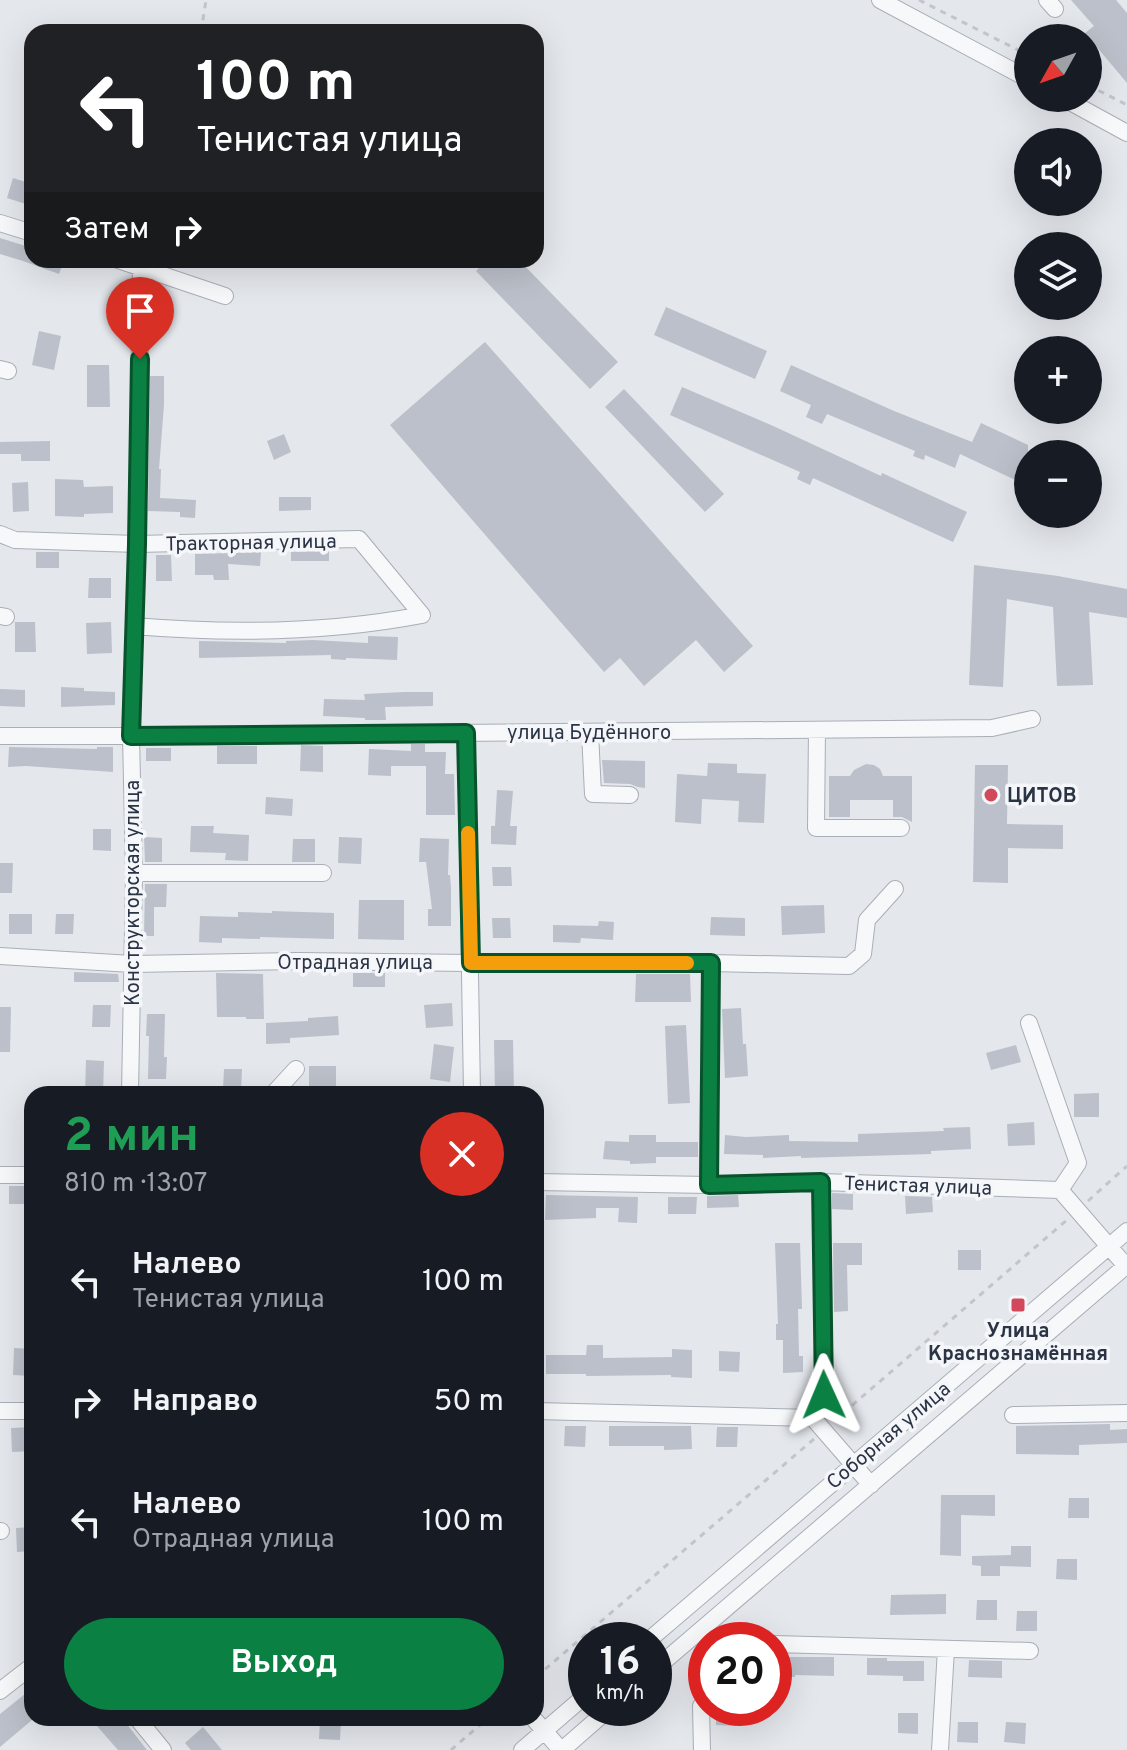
<!DOCTYPE html>
<html lang="ru">
<meta charset="utf-8">
<style>
:root{--surface:#171b24;--page:#20242c;--text:#f1f3f6;--muted:#9ea1a6;--accent:#0b8043}
body{margin:0;font-family:Overpass,sans-serif;background:var(--page);color:var(--text);height:100vh;display:flex;flex-direction:column;font-size:30px;white-space:nowrap}
*{box-sizing:border-box;margin:0}
p{font-size:26px;color:var(--muted)}
.icon{flex:none;width:44px;height:44px;fill:none;stroke:currentColor;stroke-width:2;stroke-linecap:round;stroke-linejoin:round}
.map{position:relative;flex:1;overflow:hidden}
.details{position:absolute;left:24px;top:1086px;width:520px;height:640px;display:flex;flex-direction:column;background:var(--surface);border-radius:24px;box-shadow:0 8px 32px #0002}
.details>*{flex:none}
.hud{position:absolute;left:24px;top:24px;width:520px;height:244px;border-radius:24px;box-shadow:0 8px 32px #0002;background:#202124;color:#fff;overflow:hidden}
.needle{width:52px;rotate:230deg}
.controls{position:absolute;left:1014px;top:24px;display:grid;gap:16px}
.controls a{display:grid;place-items:center;width:88px;height:88px;border-radius:50%;background:var(--surface);box-shadow:0 8px 32px #0002;font-size:40px}
.speed{position:absolute;left:568px;top:1622px;display:flex;gap:16px;font-size:40px;font-weight:700;text-align:center}
.speed>*{display:grid;place-content:center;width:104px;height:104px;border-radius:50%;background:var(--surface);box-shadow:0 8px 32px #0002;line-height:1}
.speed small{font-size:20px;font-weight:400}
.speed .limit{border:12px solid #d22;background:#fff;color:#111}
.pin{position:absolute;display:grid;place-items:center;width:68px;height:68px;color:#fff;margin:-82px -34px;border-radius:50% 50% 50% 0;rotate:-45deg;box-shadow:0 0 8px #0007}
.pin .icon{rotate:45deg}
.me{position:absolute;width:88px;margin:-44px;rotate:359deg;stroke-linejoin:round;filter:drop-shadow(0 0 6px #0008)}
.turn{display:flex;align-items:center;gap:28px;height:168px;padding:0 40px;font-size:36px}
.turn .icon{width:104px;height:104px;stroke-width:2.5}
.turn b{display:block;font-size:56px;line-height:68px}
.then{display:flex;align-items:center;height:76px;padding:0 40px;background:#0003;gap:16px;font-size:30px}
.round{display:grid;place-items:center;flex:none;width:84px;height:84px;border-radius:42px;background:var(--page)}
.overview{display:flex;align-items:center;justify-content:space-between;height:136px;padding:0 40px}
h1{font-size:48px;font-weight:700;line-height:60px;color:#1e9e55}
.cta{display:flex;gap:16px;margin-top:auto;padding:16px 40px}
.cta a{flex:1;height:92px;border-radius:48px;background:var(--accent);color:#fff;font-size:32px;font-weight:700;line-height:92px;text-align:center}
ul{padding:0;list-style:none}
li{display:flex;align-items:center;gap:24px;height:120px;padding:0 40px}
li div{flex:1}
li b{display:block;font-size:30px}
li em{font-style:normal}
.map>svg:first-child{display:block}
.building{fill:#bbc0ca}
.lines{fill:none;stroke-linecap:round;stroke-linejoin:round}
.minor-casing{stroke:#a9aeb7;stroke-width:18}
.path{stroke:#c2c5cb;stroke-width:3;stroke-dasharray:6 6;stroke-linecap:butt}
.minor{stroke:#f7f8fa;stroke-width:16}
.route-casing{stroke:#07532c;stroke-width:20}
.route{stroke:#0b8043;stroke-width:14}
.slow{stroke:#f59e0b;stroke-width:14}
.poi-dot{fill:#d1495b;stroke:#f4f6f9;stroke-width:3}
.labels{text-anchor:middle;stroke-width:7;stroke-linejoin:round;paint-order:stroke}
.street-label{font-size:20px;fill:#2b3445;stroke:#f4f6f9}
.poi-label{font-size:20px;font-weight:bold;fill:#2b3445;stroke:#f4f6f9;text-anchor:start}
</style>
<div class="map">
<svg width="1127" height="1750" viewBox="0 0 1127 1750">
<rect width="100%" height="100%" fill="#e4e7ec"/>
<path class="building" d="M1071,0H1116L1127,13V83L1085,33L1094,26Z
M13,178L32,184V206L7,198Z
M0,238L32,248V260H64L59,274L23,261L0,254Z
M487,260H519L618,362L590,389L476,271Z
M666,307L767,351L755,379L654,335Z
M39,331L61,336L54,370L32,365Z
M485,342L753,646L724,672L696,640L644,686L620,658L604,672L390,425Z
M87,365H109L110,407H87Z
M791,365L894,411L972,442L981,423L1028,445V486L960,454L955,468L925,455L924,460L913,456L915,451L827,414L822,424L806,417L811,405L780,391Z
M150,376H164V405L159,469H161L160,498L196,500L195,518L180,517V512L148,511Z
M682,387L771,425L881,476L882,473L967,512L953,542L813,478L810,485L797,479L800,472L670,415Z
M624,389L724,494L705,512L605,407Z
M284,434L291,452L274,460L267,441Z
M50,441V461H21V454H0V442Z
M55,479L83,480L84,487L113,486V513L84,514V517L55,516Z
M28,482L29,511L13,512L12,483Z
M279,497H311V510L279,511Z
M329,551V561H291V552Z
M36,552H59V568H36Z
M261,552L260,566L228,564L229,580H214L213,575H195V554Z
M156,555H171L172,581H156Z
M974,565L1058,576L1127,589V618L1089,612L1093,685L1057,686L1053,607L1007,599L1003,687L969,685Z
M89,578H111V598H88Z
M15,622H35L36,652H15Z
M111,622L112,653L87,654L86,623Z
M368,636L398,637L397,660L346,658V660L331,659V655L199,658V641L286,643V641L313,640L368,643Z
M61,687L84,688V691L115,692V705L61,707Z
M0,689L25,690V707L0,706Z
M404,692H433V706L385,707L386,720H365V718L323,716L324,699L365,700L364,694Z
M411,744H425V752H446L445,774H454L455,815H426V766H391V776L368,775L369,749L411,751Z
M301,745L323,746V772L300,771Z
M217,746H257V764H217Z
M9,747L97,749V747H113V772L26,766L8,767Z
M146,748H171V761H146Z
M602,760L645,761V788L638,787L630,784L604,783Z
M708,763L737,764V773L766,774L764,823L738,822L739,801L702,799L701,824L675,822L677,774L707,776Z
M866,764L874,765L880,769L883,776H912V822L902,817H893V800H850V817H829V776H850L854,770Z
M975,765H1008L1007,824L1063,825V849L1008,848V883L973,882Z
M497,790L513,791L510,826H517L516,845L491,844V826H495Z
M266,797L293,799L292,816L265,814Z
M191,826H214L213,833L249,835L248,861L225,860L226,853L190,852Z
M93,829H111V851L93,850Z
M144,837L162,838V862H145Z
M339,837L362,838L361,864L338,863Z
M420,838L449,839L448,875H450L451,888V926H428V909H432L426,862H419Z
M293,839H315V862H292Z
M0,863H13L12,893H0Z
M492,867H511L512,886H493Z
M145,884H167L166,907H154V936H144Z
M359,900H404V940L358,939Z
M824,905L825,933L782,935L781,906Z
M272,911L334,913V939L260,937V939L222,938V943L199,942L200,916L238,917V912L272,913Z
M9,914H32V934H9Z
M56,914H74L73,934H55Z
M711,917L745,918V936L710,935Z
M492,918H510L511,938H493Z
M599,921L614,922L613,940L581,938L580,943L553,942V925L598,926Z
M74,972L118,974L119,982H74Z
M216,973L263,974L264,1019H246V1017H217Z
M353,973H385V987H353Z
M636,974H690L691,1002H635Z
M452,1003L453,1026L426,1028L424,1005Z
M93,1005H111L110,1027H92Z
M0,1007H11L10,1052H0Z
M741,1008L743,1044H746L748,1076L725,1078L722,1009Z
M147,1014H165L164,1057H167L166,1079H148L149,1036H146Z
M338,1016L339,1035L290,1038V1043L266,1044V1023L308,1021V1018Z
M686,1025L690,1103L668,1104L665,1026Z
M494,1040H513L514,1094H495Z
M434,1044L454,1047L450,1082L430,1079Z
M1016,1045L1021,1062L991,1070L986,1053Z
M86,1060L104,1061L103,1094H85Z
M309,1066H336V1089H309Z
M224,1069H242L241,1091L223,1090Z
M1099,1093V1117H1074V1094Z
M1034,1122L1035,1145L1008,1146L1007,1124Z
M970,1127L971,1149L931,1151V1154L801,1158V1156L763,1158V1155L724,1154L725,1135L746,1137L789,1135V1141L858,1142V1134L944,1131L943,1128Z
M629,1135H656V1142H698V1157H656V1163L630,1164V1161L603,1159L605,1141L629,1142Z
M9,1186H27V1204H9Z
M832,1193L853,1194V1210L832,1209Z
M546,1195L638,1197L637,1223L618,1222L619,1208H596V1218L545,1220Z
M738,1195L739,1207L707,1208V1196Z
M905,1196L932,1197L933,1212L906,1214Z
M668,1197H697L696,1214H668Z
M775,1243H800L802,1309H798L799,1356H803V1372L783,1373V1340H776V1324H778Z
M833,1243H862V1265H847L848,1311L834,1312Z
M958,1250H981V1270H958Z
M587,1345H603V1358L672,1357V1349L692,1350V1378L671,1377V1375L586,1376V1374H546V1355H586Z
M14,1348L32,1349V1376L13,1375Z
M719,1351L740,1352L739,1372L719,1371Z
M1110,1424V1430L1127,1429V1443L1079,1445V1455L1016,1454V1426Z
M565,1426H586L585,1447L564,1446Z
M609,1426H691L692,1449L664,1450V1446H609Z
M32,1427V1451L12,1452L11,1428Z
M717,1427H738L737,1447H716Z
M941,1495H995V1516L961,1515V1556L940,1555Z
M1069,1498H1089V1518H1068Z
M32,1527V1551L17,1552L16,1528Z
M1011,1546H1031V1567L1000,1566V1576H981V1566L972,1565V1556L1011,1555Z
M1057,1559H1077V1580L1056,1579Z
M946,1594V1614L890,1615L891,1595Z
M977,1600H997V1620H976Z
M1017,1611H1037V1631H1016Z
M775,1657H834V1676L795,1675V1677H774Z
M867,1658H887V1661H924V1681H903V1676L867,1675Z
M969,1660L1002,1661V1678L968,1677Z
M25,1694L32,1702V1720L0,1747V1714Z
M716,1708H736L737,1726L716,1725Z
M898,1713H918V1734L898,1733Z
M90,1718H122L147,1750H118Z
M320,1719H341L340,1740L319,1739Z
M958,1722H978V1743L957,1742Z
M1006,1722L1026,1723L1025,1744L1004,1742Z
M203,1727L222,1750H191L185,1743Z"/>
<g class="lines">
<g class="minor-casing">
<path id="minor" d="M880,0L1028,79
M1047,0L1055,9
M1063,98L1127,133
M0,223L32,233
M118,260L225,296
M0,369L8,371
M0,534L15,540L137,544L359,539L422,615C328,633 229,634 134,626
M0,616L6,617
M817,730L816,828H901
M590,732L593,794L630,795
M466,733L472,1094
M0,736H131L992,728L1032,719
M134,873H323
M0,956L132,964L297,961L471,963H711L849,966L863,954L867,920L895,889
M1029,1023L1078,1163L1060,1190
M130,1094L134,873L131,736L137,544L141,267L144,260
M273,1094L296,1069
M0,1175H32
M536,1182L709,1185L821,1182L1060,1190
M709,1185L711,963
M1060,1190L1126,1266
M0,1411H32
M536,1411L813,1418
M1013,1415L1127,1413
M813,1418L824,1395L821,1182
M813,1418L871,1485
M0,1531H1
M649,1640L1127,1231
M774,1644L1030,1651
M654,1670L1127,1265
M0,1691L32,1666
M701,1706L702,1750
M137,1718L163,1750
M533,1718L561,1750
M522,1750L586,1695
M562,1750L610,1708
M940,1750L946,1649"/>
</g>
<path class="path" d="M919,0L1028,55
M201,32L206,0
M1088,85L1127,105
M1088,1201L1127,1166
M834,1421L1068,1219
M536,1677L814,1439
M451,1750L488,1718"/>
<use href="#minor" class="minor"/>
</g>
<g class="lines">
<g class="route-casing">
<path id="route" d="M140,359L137,544L131,736L466,733L471,963H711L709,1185L821,1182L824,1395"/>
</g>
<use href="#route" class="route"/>
<path class="slow" d="M468,833L471,963H687"/>
</g>
<g class="poi-dot">
<circle cx="991" cy="795" r="8"/>
<rect x="1010" y="1297" width="16" height="16" rx="4"/>
</g>
<g class="labels">
<g class="street-label">
<text transform="translate(251 542) rotate(-1)" y="7">Тракторная улица</text>
<text x="589" y="739">улица Будённого</text>
<text transform="translate(132 893) rotate(-90)" y="7">Конструкторская улица</text>
<text x="355" y="969">Отрадная улица</text>
<text transform="translate(918 1185) rotate(2)" y="7">Тенистая улица</text>
<text transform="translate(888 1435) rotate(-40)" y="7">Соборная улица</text>
</g>
<g class="poi-label">
<text x="1007" y="802">ЦИТОВ</text>
<text x="1018" y="1337" text-anchor="middle">Улица<tspan x="1018" dy="23">Краснознамённая</tspan></text>
</g>
</g>
</svg>
<div class="controls">
<a><svg class="needle" viewBox="-14 -14 28 28"><path d="M0-13l5 13h-10z" fill="#e53935"/><path d="M0 13l5-13h-10z" fill="#9ea1a6"/></svg></a>
<a><svg class="icon" aria-label="sound" viewBox="0 0 24 24"><path d="M4 9h4l5-4v14l-5-4H4zM17 9q2 3 0 6"/></svg></a>
<a><svg class="icon" aria-label="layers" viewBox="0 0 24 24"><path d="M12 4l9 5-9 5-9-5zM3 14l9 5 9-5"/></svg></a>
<a>+</a>
<a>−</a>
</div>
<div class="speed"><div>16<small>km/h</small></div><div class="limit">20</div></div>
<div class="pin" style="left:140px;top:359px;background:#d93025"><svg class="icon" aria-label="arrive" viewBox="0 0 24 24"><path d="M6 21V4h12l-3 4 3 4H6"/></svg></div>
<svg class="me" style="left:824px;top:1395px" viewBox="-20 -20 40 40"><path d="M0-17L14 15 0 8-14 15z" fill="#0b8043" stroke="#fff" stroke-width="4"/></svg>
<div class="hud">
<div class="turn"><svg class="icon" aria-label="left" viewBox="0 0 24 24"><path d="M17 20v-9H6M10 6l-5 5 5 5"/></svg><div><b>100 m</b>Тенистая улица</div></div>
<div class="then">Затем<svg class="icon" aria-label="right" viewBox="0 0 24 24"><path d="M7 20v-9h11M14 6l5 5-5 5"/></svg></div>
</div>
<section class="details">
<div class="overview"><div><h1>2 мин</h1><p>810 m · 13:07</p></div><a class="round" style="background:#d93025;color:#fff"><svg class="icon" aria-label="close" viewBox="0 0 24 24"><path d="M6 6l12 12M18 6L6 18"/></svg></a></div>
<ul>
<li><svg class="icon" aria-label="left" viewBox="0 0 24 24"><path d="M17 20v-9H6M10 6l-5 5 5 5"/></svg><div><b>Налево</b><p>Тенистая улица</p></div><em>100 m</em></li>
<li><svg class="icon" aria-label="right" viewBox="0 0 24 24"><path d="M7 20v-9h11M14 6l5 5-5 5"/></svg><div><b>Направо</b></div><em>50 m</em></li>
<li><svg class="icon" aria-label="left" viewBox="0 0 24 24"><path d="M17 20v-9H6M10 6l-5 5 5 5"/></svg><div><b>Налево</b><p>Отрадная улица</p></div><em>100 m</em></li>
</ul>
<div class="cta"><a>Выход</a></div>
</section>
</div>
